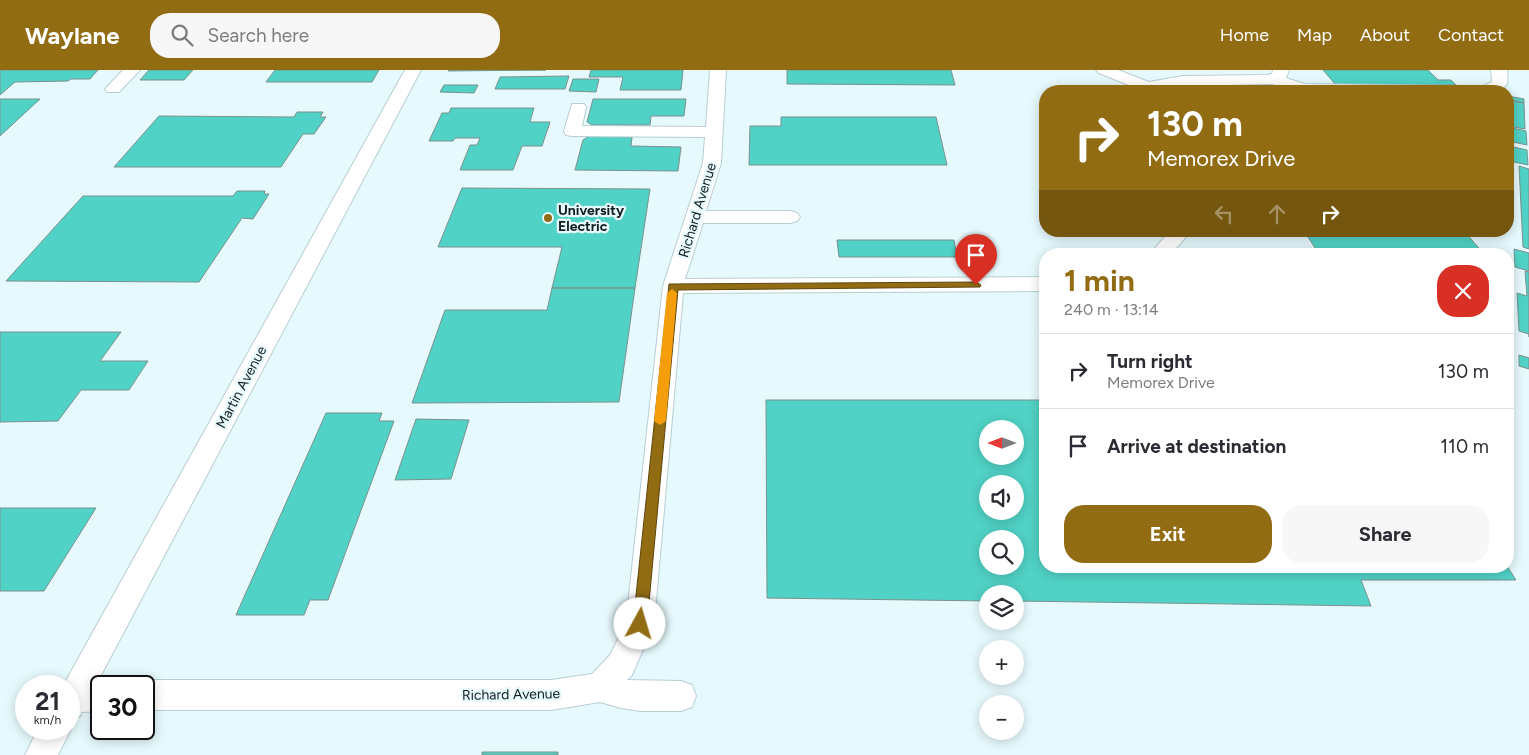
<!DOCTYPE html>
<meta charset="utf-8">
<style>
:root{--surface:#fff;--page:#f7f7f7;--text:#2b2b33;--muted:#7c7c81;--line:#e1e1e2;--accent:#916c13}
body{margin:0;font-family:Figtree,sans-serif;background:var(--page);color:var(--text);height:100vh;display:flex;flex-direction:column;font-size:19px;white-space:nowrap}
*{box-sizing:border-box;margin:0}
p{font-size:16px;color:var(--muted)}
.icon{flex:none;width:28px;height:28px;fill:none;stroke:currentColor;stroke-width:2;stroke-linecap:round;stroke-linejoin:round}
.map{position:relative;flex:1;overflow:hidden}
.drawer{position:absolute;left:1039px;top:178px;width:475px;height:325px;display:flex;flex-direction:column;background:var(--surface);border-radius:20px;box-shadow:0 2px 12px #0003}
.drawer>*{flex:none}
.hud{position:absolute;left:1039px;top:15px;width:475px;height:152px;border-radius:20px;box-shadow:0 2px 12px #0003;background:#916c13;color:#fff;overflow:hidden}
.needle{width:32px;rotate:270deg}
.tools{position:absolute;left:979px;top:350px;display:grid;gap:10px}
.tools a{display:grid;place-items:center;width:45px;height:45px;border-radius:50%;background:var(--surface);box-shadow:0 2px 12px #0003;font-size:25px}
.speed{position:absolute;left:15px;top:605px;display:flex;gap:10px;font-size:25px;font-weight:700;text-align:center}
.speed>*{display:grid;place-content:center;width:65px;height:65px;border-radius:50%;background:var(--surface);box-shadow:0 2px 12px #0003;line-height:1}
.speed small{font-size:12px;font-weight:400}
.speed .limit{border:2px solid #111;border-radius:8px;background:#fff;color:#111}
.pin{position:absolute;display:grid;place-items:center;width:42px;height:42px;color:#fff;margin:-51px -21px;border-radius:50% 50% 50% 0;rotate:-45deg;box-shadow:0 0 5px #0007}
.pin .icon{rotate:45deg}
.me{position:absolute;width:55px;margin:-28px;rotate:6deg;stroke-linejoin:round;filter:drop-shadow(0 0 4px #0008)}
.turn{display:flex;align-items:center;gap:18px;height:105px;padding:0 25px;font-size:22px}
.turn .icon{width:65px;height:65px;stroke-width:2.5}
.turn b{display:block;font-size:35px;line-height:42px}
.lanes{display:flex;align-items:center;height:48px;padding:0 25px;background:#0003;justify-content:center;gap:25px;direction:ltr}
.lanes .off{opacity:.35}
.round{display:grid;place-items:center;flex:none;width:52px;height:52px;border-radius:20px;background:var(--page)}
.overview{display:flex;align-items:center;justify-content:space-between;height:85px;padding:0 25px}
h1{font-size:30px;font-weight:700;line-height:38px;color:var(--accent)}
.action{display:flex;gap:10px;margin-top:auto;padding:10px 25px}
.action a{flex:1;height:58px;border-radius:20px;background:var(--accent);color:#fff;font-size:20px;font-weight:700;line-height:58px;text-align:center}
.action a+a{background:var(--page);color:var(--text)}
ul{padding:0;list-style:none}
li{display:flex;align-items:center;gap:15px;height:75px;padding:0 25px;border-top:1px solid var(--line)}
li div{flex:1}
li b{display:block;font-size:19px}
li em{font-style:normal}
header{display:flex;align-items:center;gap:30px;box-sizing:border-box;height:70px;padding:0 25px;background:var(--accent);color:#fff}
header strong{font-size:24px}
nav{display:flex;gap:28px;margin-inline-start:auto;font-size:18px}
.search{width:350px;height:45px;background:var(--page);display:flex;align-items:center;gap:12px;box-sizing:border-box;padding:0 18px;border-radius:20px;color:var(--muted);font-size:19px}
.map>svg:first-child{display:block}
.building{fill:#51d2c6;stroke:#7b918e;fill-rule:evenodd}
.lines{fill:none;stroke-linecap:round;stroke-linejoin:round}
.minor-casing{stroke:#b8ced3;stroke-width:2}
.minor{fill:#fff;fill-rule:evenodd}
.route{fill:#916c13;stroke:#5e460c}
.slow{fill:#f59e0b}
.poi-dot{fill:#916c13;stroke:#e6f9fd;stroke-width:2}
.labels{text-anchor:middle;stroke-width:4.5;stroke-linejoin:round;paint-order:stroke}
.poi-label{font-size:14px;font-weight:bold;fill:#131c1d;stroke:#e6f9fd;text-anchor:start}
.street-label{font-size:14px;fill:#131c1d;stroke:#e6f9fd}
</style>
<header>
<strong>Waylane</strong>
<div class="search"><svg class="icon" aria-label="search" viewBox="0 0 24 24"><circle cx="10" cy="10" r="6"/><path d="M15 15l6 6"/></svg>Search here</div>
<nav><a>Home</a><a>Map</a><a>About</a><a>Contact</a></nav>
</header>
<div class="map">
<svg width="1529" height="685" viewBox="0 0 1529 685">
<rect width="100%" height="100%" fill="#e6f9fd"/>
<path class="building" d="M0,0H98L90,9H71L68,11L15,12L0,25Z
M149,0H193L184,10H140Z
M275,0H379L372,12H266Z
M449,0H546L448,1Z
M591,0H683L681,20H620L623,7H589Z
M787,0H951L955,15L787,14Z
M1323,0H1428L1438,10H1451L1456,15H1336Z
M569,6L565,19H495L500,7Z
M573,9H599L596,22L569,21Z
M444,15H478L474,23L440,22Z
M1508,26L1524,29V33L1508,29Z
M0,29H40L0,66Z
M593,29H686L684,46H651L650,55H592L587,52Z
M1510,31L1524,33L1525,59L1508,56V52L1511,53Z
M451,38H534L530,52H550L542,76H522L513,100H460L470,75H477L480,68H455L453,71H429L442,43H449Z
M297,42H323L320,47H326L314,64H303L281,97H114L159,46L294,47Z
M781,47H936L947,95H749L750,56H781Z
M1508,57L1526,61L1527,75L1508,71Z
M589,66L632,67L631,76L681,77L678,101L575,100L583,70Z
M1509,76L1527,80L1528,95L1514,92L1512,84L1509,83Z
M1519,96L1529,99V179L1523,177Z
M462,118L650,119L635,218H552L562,177H438Z
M237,121H265L264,124H269L253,149L242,148L199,212L6,211L83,126H233Z
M1304,161H1464L1484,184H1319Z
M837,170H954L957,187H839Z
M1514,179L1529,183V201L1515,197Z
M1525,201L1529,202V267V264L1519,261L1517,223L1527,226Z
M552,218H635L619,332L412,333L445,240H547Z
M0,262H121L100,291H148L129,320H81L58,351L0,352Z
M1519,285L1529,288V299L1519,296Z
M766,330H1045V496H1507L1516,510H1361L1371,536L1015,531V524H988V531L767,528ZM988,359H1015V386H988ZM988,414H1015V441H988ZM988,469H1015V496H988Z
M326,343H382L379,351H394L328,530H310L304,545H236Z
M416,349L469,350L451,409L395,410Z
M0,438H96L44,521H0Z
M482,682H558V685H482Z"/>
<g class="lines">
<g class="minor-casing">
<path id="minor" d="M123,0H140L119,22H107L105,19Z
M405,0H421L98,611L112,616H101V641L82,642L80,646L69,650V616H63Z
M710,0H726L721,93L706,141H790L797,143L800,147L797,151L790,153H703L685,209L1045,207V221L683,223L654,554L632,605L627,610L681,611L692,615L696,626L692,637L681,641H640L621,638L600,632L551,640H144V616H132L144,610H551L592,604L610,585L626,553L663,216L703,93L705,67L572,66L566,65L564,61L572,34H584L586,37L582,56L706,57Z
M1096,0H1118L1149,12L1183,6L1267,5L1272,4L1273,0H1289L1286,8L1305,14L1467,16L1474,20L1492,12L1491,0H1507C1508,12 1509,17 1497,21H1294L1272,14L1183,16L1154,21H1134L1136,18L1099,3Z
M1170,161H1191L1171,184H1150Z
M69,654L71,659L58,685H25L38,659H69Z"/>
</g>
<use href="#minor" class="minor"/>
</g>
<path class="route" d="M976,212L981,215L980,217L678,220L647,554L645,559L640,560L635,559L633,554L669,214Z"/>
<path class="slow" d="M672,219L677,223L666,351L660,355L654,351L667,223Z"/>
<circle class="poi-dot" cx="548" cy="148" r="5"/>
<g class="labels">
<g class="poi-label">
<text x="558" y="145">University<tspan x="558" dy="16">Electric</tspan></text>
</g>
<g class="street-label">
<text transform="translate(697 140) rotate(-73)" y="5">Richard Avenue</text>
<text transform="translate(241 317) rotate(-62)" y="5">Martin Avenue</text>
<text transform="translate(511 624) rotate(-1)" y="5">Richard Avenue</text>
</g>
</g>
</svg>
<div class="tools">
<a><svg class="needle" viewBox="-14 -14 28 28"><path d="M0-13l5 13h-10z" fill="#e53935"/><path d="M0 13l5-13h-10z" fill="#7c7c81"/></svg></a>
<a><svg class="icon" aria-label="sound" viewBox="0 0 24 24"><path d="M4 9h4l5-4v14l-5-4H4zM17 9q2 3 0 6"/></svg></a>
<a><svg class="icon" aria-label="search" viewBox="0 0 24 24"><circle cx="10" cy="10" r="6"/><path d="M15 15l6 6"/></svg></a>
<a><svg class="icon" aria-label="layers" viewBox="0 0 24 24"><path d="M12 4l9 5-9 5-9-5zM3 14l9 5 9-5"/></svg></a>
<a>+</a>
<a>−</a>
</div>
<div class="speed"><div>21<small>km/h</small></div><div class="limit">30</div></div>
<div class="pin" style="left:976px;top:215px;background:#d93025"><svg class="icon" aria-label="arrive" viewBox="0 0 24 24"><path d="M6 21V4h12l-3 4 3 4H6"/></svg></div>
<svg class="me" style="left:640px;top:554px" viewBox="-20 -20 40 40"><circle r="19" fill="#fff"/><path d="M0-13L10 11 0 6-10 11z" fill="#916c13"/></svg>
<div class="hud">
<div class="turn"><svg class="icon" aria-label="right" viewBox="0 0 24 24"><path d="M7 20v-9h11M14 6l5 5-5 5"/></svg><div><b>130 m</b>Memorex Drive</div></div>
<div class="lanes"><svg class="icon off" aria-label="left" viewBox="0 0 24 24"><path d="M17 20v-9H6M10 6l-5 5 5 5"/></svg><svg class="icon off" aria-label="ahead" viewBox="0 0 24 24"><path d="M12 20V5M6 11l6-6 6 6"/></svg><svg class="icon" aria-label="right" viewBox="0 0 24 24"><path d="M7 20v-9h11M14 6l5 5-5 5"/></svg></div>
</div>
<section class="drawer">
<div class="overview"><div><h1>1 min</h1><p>240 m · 13:14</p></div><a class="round" style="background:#d93025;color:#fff"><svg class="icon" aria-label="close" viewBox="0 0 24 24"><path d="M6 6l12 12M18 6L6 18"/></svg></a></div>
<ul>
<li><svg class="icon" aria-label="right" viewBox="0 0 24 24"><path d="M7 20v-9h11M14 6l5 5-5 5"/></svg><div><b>Turn right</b><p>Memorex Drive</p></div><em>130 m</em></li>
<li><svg class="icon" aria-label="arrive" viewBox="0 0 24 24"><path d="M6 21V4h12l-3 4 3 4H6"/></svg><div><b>Arrive at destination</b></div><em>110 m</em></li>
</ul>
<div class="action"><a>Exit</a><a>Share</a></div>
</section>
</div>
